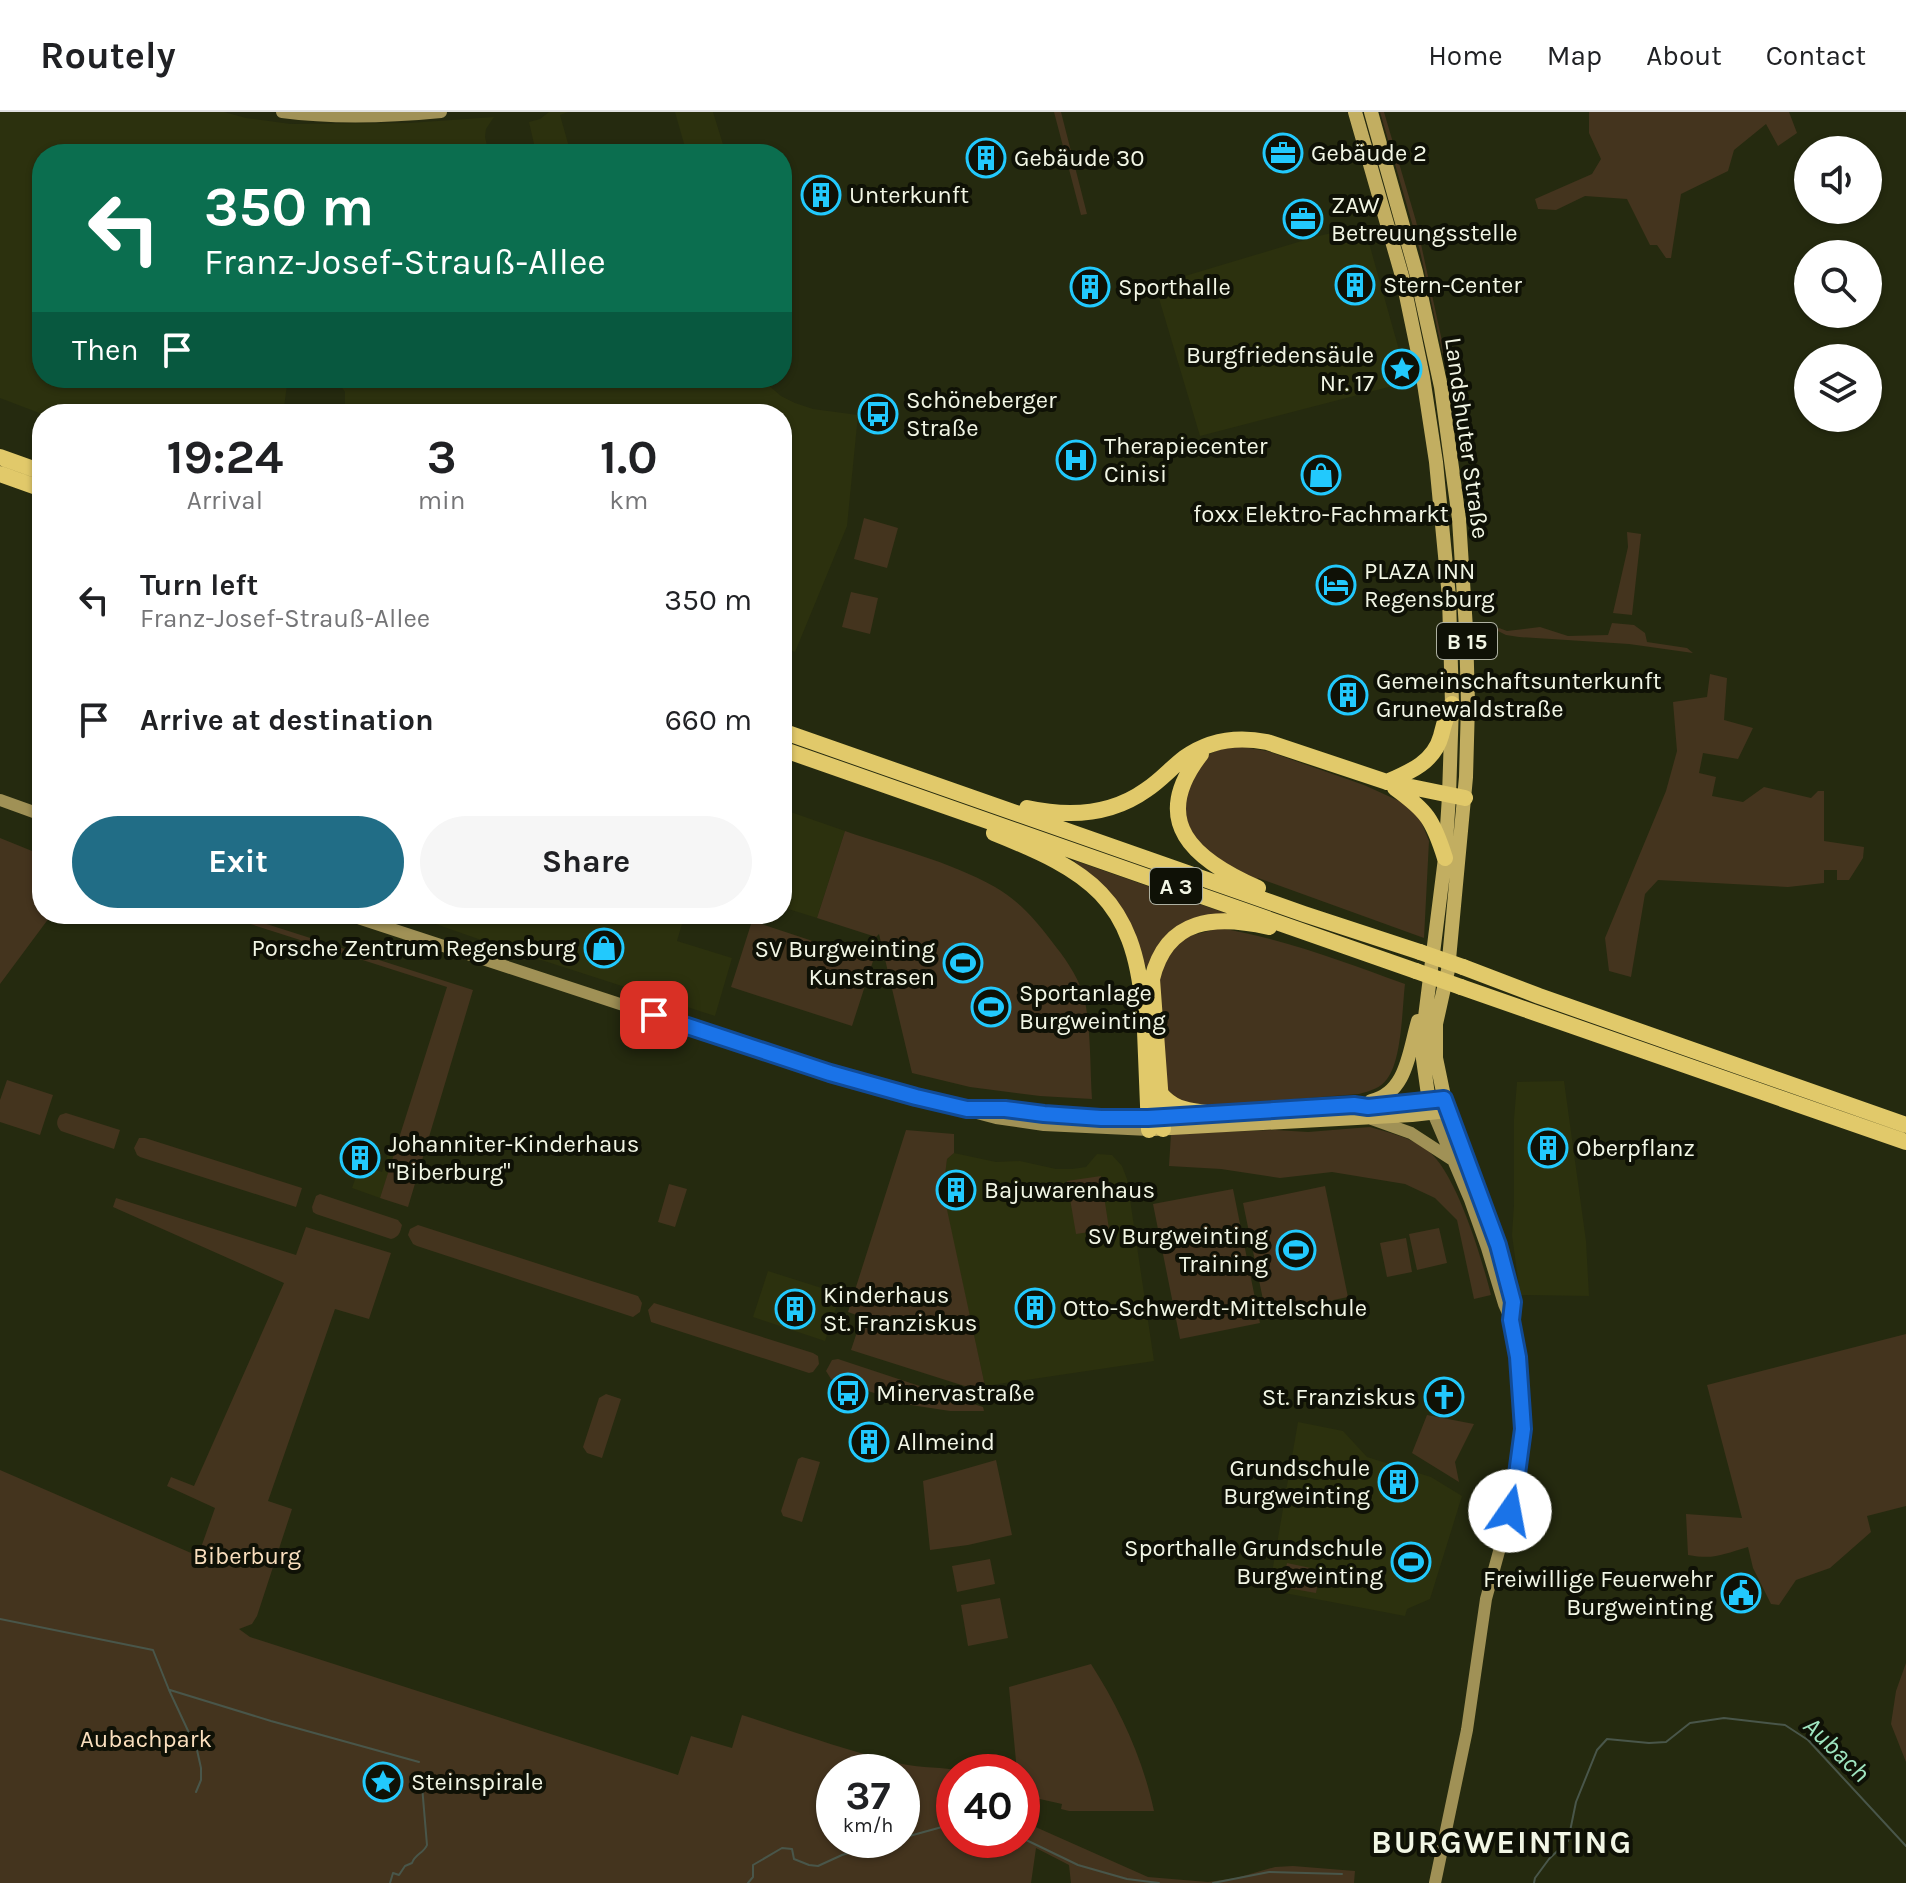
<!DOCTYPE html>
<meta charset="utf-8">
<style>
:root{--surface:#fff;--page:#f6f6f6;--text:#202124;--muted:#757577;--line:#e0e0e0;--accent:#216d86}
body{margin:0;font-family:Karla,sans-serif;background:var(--page);color:var(--text);height:100vh;display:flex;flex-direction:column;font-size:30px;white-space:nowrap}
*{box-sizing:border-box;margin:0}
p{font-size:26px;color:var(--muted)}
.icon{flex:none;width:44px;height:44px;fill:none;stroke:currentColor;stroke-width:2;stroke-linecap:round;stroke-linejoin:round}
.map{position:relative;flex:1;overflow:hidden}
.sheet{position:absolute;left:32px;top:292px;width:760px;height:520px;display:flex;flex-direction:column;background:var(--surface);border-radius:32px;box-shadow:0 2px 6px #0004}
.sheet>*{flex:none}
.top-card{position:absolute;left:32px;top:32px;width:760px;height:244px;border-radius:32px;box-shadow:0 2px 6px #0004;background:#0b6e4f;color:#fff;overflow:hidden}
.tools{position:absolute;left:1794px;top:24px;display:grid;gap:16px}
.tools a{display:grid;place-items:center;width:88px;height:88px;border-radius:50%;background:var(--surface);box-shadow:0 2px 6px #0004;font-size:40px}
.speed{position:absolute;left:816px;top:1642px;display:flex;gap:16px;font-size:40px;font-weight:700;text-align:center}
.speed>*{display:grid;place-content:center;width:104px;height:104px;border-radius:50%;background:var(--surface);box-shadow:0 2px 6px #0004;line-height:1}
.speed small{font-size:20px;font-weight:400}
.speed .limit{border:12px solid #d22;background:#fff;color:#111}
.pin{position:absolute;display:grid;place-items:center;width:68px;height:68px;color:#fff;margin:-34px;border-radius:16px;box-shadow:0 4px 12px #0006}
.me{position:absolute;width:88px;margin:-44px;rotate:12deg;stroke-linejoin:round;filter:drop-shadow(0 0 6px #0008)}
.turn{display:flex;align-items:center;gap:28px;height:168px;padding:0 40px;font-size:36px}
.turn .icon{width:104px;height:104px;stroke-width:2.5}
.turn b{display:block;font-size:56px;line-height:68px}
.then{display:flex;align-items:center;height:76px;padding:0 40px;background:#0003;gap:16px;font-size:30px}
.eta{display:flex;justify-content:space-evenly;align-items:center;height:136px;text-align:center}
.eta b{font-size:48px;font-weight:700;line-height:56px}
.cta{display:flex;gap:16px;margin-top:auto;padding:16px 40px}
.cta a{flex:1;height:92px;border-radius:48px;background:var(--accent);color:#fff;font-size:32px;font-weight:700;line-height:92px;text-align:center}
.cta a+a{background:var(--page);color:var(--text)}
ul{padding:0;list-style:none}
li{display:flex;align-items:center;gap:24px;height:120px;padding:0 40px}
li div{flex:1}
li b{display:block;font-size:30px}
li em{font-style:normal}
header{display:flex;align-items:center;gap:48px;box-sizing:border-box;height:112px;padding:0 40px;background:var(--surface);border-bottom:2px solid var(--line)}
header strong{font-size:38px}
nav{display:flex;gap:44px;margin-inline-start:auto;font-size:28px}
.map>svg:first-child{display:block}
.built{fill:#2c310e}
.green{fill:#44341e;fill-rule:evenodd}
.lines{fill:none;stroke-linecap:round;stroke-linejoin:round}
.stream{stroke:#49564a;stroke-width:2}
.secondary{stroke:#a09156;stroke-width:12}
.primary{stroke:#c2ae61;stroke-width:14}
.highway{stroke:#e1c96a;stroke-width:16}
.highway-bridge{stroke:#e1c96a;stroke-width:16}
.route-casing{stroke:#114b97;stroke-width:20}
.route{stroke:#1a73e8;stroke-width:14}
.labels{text-anchor:middle;stroke-width:8;stroke-linejoin:round;paint-order:stroke}
.shield{fill:#0f1106;stroke:#aeb1a2;stroke-width:2}
.shield-label{font-size:22px;font-weight:bold;fill:#f2f6e5}
.poi-label{font-size:24px;fill:#f2f6e5;stroke:#0f1106;text-anchor:start}
.street-label{font-size:24px;fill:#f2f6e5;stroke:#0f1106}
.park-label{font-size:24px;fill:#fadfbe;stroke:#0f1106}
.water-label{font-size:26px;font-style:italic;fill:#9fe5c0;stroke:#0f1106}
.district-label{font-size:32px;font-weight:bold;letter-spacing:2px;fill:#f2f6e5;stroke:#0f1106}
</style>
<header>
<strong>Routely</strong>
<nav><a>Home</a><a>Map</a><a>About</a><a>Contact</a></nav>
</header>
<div class="map">
<svg width="1906" height="1771" viewBox="0 0 1906 1771">
<rect width="100%" height="100%" fill="#252a0f"/>
<path class="built" d="M0,0H224L246,6L291,12L409,11L494,5L486,17L485,25L489,42H42V266H288L283,302H78L57,295L49,302H42L0,286Z
M549,0H568L560,3L571,42H498L534,32L529,10L540,7Z
M675,0H713L726,42H687Z
M1364,113L1408,270L1200,324L1155,173L1315,125Z
M322,266H760L781,284L795,291L813,297L858,303L847,414L795,540L782,535V302H345V280L341,274L331,268Z
M782,697L845,719L817,806L782,795Z
M407,802H685L677,829L732,846L715,904L504,836Z
M1564,969L1586,1129L1589,1184L1520,1183L1512,1123L1514,1093V1007L1517,970Z
M389,1039L395,1041L380,1086L352,1076L360,1053L382,1060Z
M954,1041L996,1050L1020,1049L1056,1057H1072L1086,1055L1097,1042L1112,1043L1122,1054L1127,1067L1154,1249L985,1274L942,1079L947,1047Z
M768,1159L831,1179L837,1184L838,1190L825,1229L753,1205Z
M1298,1310L1343,1319L1367,1345L1431,1365L1462,1384L1430,1487L1407,1497L1405,1504L1269,1478Z"/>
<path class="green" d="M1054,0H1061L1087,102L1081,103Z
M1380,0H1384L1416,109L1445,243H1443L1420,139Z
M1589,0H1789L1797,21L1778,34L1766,12L1734,38L1728,59L1681,82L1671,146H1666L1657,133H1650L1627,87L1585,84L1556,98L1538,97L1535,87L1592,62L1601,47L1589,21Z
M864,406L898,416L887,456L854,447Z
M1627,420L1641,422L1632,503L1613,501L1628,435Z
M851,480L878,486L870,522L842,515Z
M1612,511L1634,513L1645,521L1647,530L1687,536L1693,541L1629,532L1519,525L1506,523L1496,518L1499,516L1507,519L1540,515L1568,524L1608,523Z
M1710,562L1727,566L1724,608L1753,616L1738,647L1703,641L1699,661L1716,665L1712,684L1743,690L1764,675L1811,686L1818,679H1824V729L1864,735L1863,746L1849,768H1837V758H1824V771L1788,775L1658,768L1645,782L1631,865L1609,859L1605,826L1666,679L1677,639L1673,590L1707,585Z
M1237,634L1267,639L1364,673L1408,693L1419,704L1429,729L1424,826L1258,766L1257,769C1226,752 1183,734 1182,692C1182,685 1188,676 1190,669C1202,643 1209,639 1237,634Z
M845,719C894,736 949,749 995,775C1020,789 1039,812 1056,835C1068,850 1081,870 1085,889C1091,921 1090,955 1092,987L1040,984L970,975L912,961L879,822L876,825L817,806Z
M0,726L42,743V802H52L0,872Z
M1073,748L1228,802C1181,810 1167,810 1147,857L1112,783Z
M219,802H235L473,878L408,1095L380,1086L447,875Z
M752,809L873,849L852,914L731,875Z
M1220,816C1284,827 1344,850 1405,872C1402,897 1402,948 1387,967C1381,976 1370,979 1359,982L1207,994L1183,993L1165,976L1158,882L1161,857L1173,836L1189,824Z
M7,968L53,983L40,1023L0,1010V988Z
M66,1001L120,1018L114,1037L61,1019C56,1014 56,1009 60,1003Z
M1370,1015C1390,1021 1410,1025 1427,1038C1456,1059 1482,1147 1491,1183L1474,1187L1457,1108L1435,1086L1405,1072L1332,1060L1280,1066L1221,1057L1169,1054L1171,1022L1275,1018L1308,1020Z
M906,1018L954,1022V1041L947,1047L943,1079L985,1274L974,1277L851,1238L862,1205L848,1200Z
M139,1026H145L302,1076L296,1095L140,1045L137,1043L134,1036Z
M1101,1064L1109,1117L1076,1122L1067,1069Z
M669,1072L687,1077L675,1115L658,1110Z
M1325,1074L1348,1185L1266,1202L1243,1091Z
M1233,1077L1260,1211L1180,1227L1153,1092Z
M320,1082L398,1108L402,1113C400,1121 399,1125 391,1127L316,1102L313,1100L312,1095L316,1084Z
M116,1086L296,1143L306,1115L391,1141L369,1207L335,1197L268,1389L292,1397L257,1504L252,1512L239,1517L250,1525L678,1663L691,1624L732,1636L742,1603C795,1620 847,1639 902,1652C922,1656 942,1655 962,1659L954,1660V1728H1022V1709L1148,1765L1208,1770L1236,1766L1275,1755L1293,1754L1355,1759L1354,1771H1071L1069,1753L1036,1736L1031,1771H0V1358L198,1444L215,1396L167,1374L171,1365L194,1374L284,1171L113,1095ZM834,1660H902V1728H834Z
M418,1113L638,1184L642,1191L640,1200L633,1205L417,1134L413,1132L408,1123L410,1117Z
M1439,1116L1447,1151L1417,1158L1409,1122Z
M1406,1126L1412,1160L1387,1165L1380,1131Z
M654,1191L813,1241L818,1244L819,1252L813,1260L809,1261L651,1210L648,1198Z
M1906,1222V1394L1867,1404L1871,1420L1830,1456L1796,1468L1779,1493L1771,1492L1753,1456L1748,1435C1723,1442 1715,1448 1688,1443L1686,1402L1742,1406L1707,1273Z
M838,1247L983,1295L984,1299H950L911,1293L831,1267L826,1259L832,1248Z
M606,1282L621,1287L602,1346L587,1341L583,1335L599,1286Z
M1427,1303L1474,1312L1455,1350L1459,1370L1412,1341Z
M802,1345L820,1350L802,1410L783,1404L781,1399L798,1347Z
M996,1348L1012,1423L968,1433L930,1438L923,1369Z
M990,1447L995,1472L957,1480L952,1454Z
M1287,1451L1320,1458L1316,1481L1282,1475Z
M1000,1486L1008,1526L968,1534L961,1493Z
M1906,1551V1650L1891,1612L1896,1579Z
M1091,1552C1120,1597 1143,1647 1154,1699H1069L1061,1697L1062,1692L1022,1683V1660H1017L1009,1575Z"/>
<g class="lines">
<path class="stream" d="M0,1507L153,1538L169,1578L197,1638L201,1656V1668L196,1680
M170,1578L271,1609L419,1650
M902,1726L942,1715H954
M1022,1726L1078,1753L1127,1767L1159,1771
M390,1771L393,1761L399,1763L405,1754L412,1751C415,1742 424,1741 427,1733L421,1662
M748,1771L753,1765V1753L782,1736L792,1737L794,1747L809,1753L818,1754L842,1743L869,1735
M1213,1771L1269,1760L1342,1762
M1534,1771L1535,1766L1549,1747L1568,1729L1576,1690L1597,1638L1607,1627L1649,1631L1666,1630L1690,1611L1724,1606L1785,1613L1808,1628L1906,1734"/>
<path class="secondary" d="M282,0C335,7 389,5 441,0
M0,688L42,703
M346,802L830,961L916,985L996,1006L1044,1013L1149,1018
M1430,994L1470,1088L1487,1136L1504,1192L1511,1208
M982,997L1101,1006H1148
M1372,1007L1411,1021L1451,1047
M1435,1771L1467,1618L1486,1487L1510,1399L1517,1362L1523,1317L1518,1245L1511,1208L1513,1190L1508,1168L1498,1133L1447,999"/>
<path class="primary" d="M1355,0L1402,164L1423,265L1436,350L1449,485L1452,592L1449,684L1445,746L1423,921V947L1429,990
M1371,989C1407,981 1409,939 1418,909
M1153,1006L1354,993L1368,995L1436,989
M1153,1017L1412,1003L1447,999L1436,946V912L1448,858L1466,665L1468,592L1466,517L1459,407L1441,275L1416,160L1371,0"/>
<path class="highway" d="M0,345L42,360
M0,362L42,377
M782,619L1304,802L1420,840
M782,637L1416,859
M1201,642C1148,710 1194,748 1258,776
M1387,670C1410,660 1434,650 1441,624C1444,612 1446,603 1452,592
M1395,676C1427,699 1433,708 1445,746
M1027,696C1068,705 1111,703 1146,678C1160,669 1171,656 1184,646C1209,628 1237,624 1267,630L1387,670L1465,686
M994,721C1089,759 1134,786 1143,896
M1463,855L1539,884L1906,1013
M1461,875L1906,1030
M1145,919L1149,1018
M1160,981C1175,1000 1192,998 1213,1002
M1163,1017L1152,867C1167,805 1216,803 1269,815"/>
<path class="highway-bridge" d="M1420,840L1463,855
M1416,859L1461,875"/>
</g>
<g class="lines">
<g class="route-casing">
<path id="route" d="M654,903L830,961L916,985L967,997H1005L1044,1002L1101,1006H1148L1354,993L1368,995L1444,987L1498,1133L1513,1190L1511,1208L1518,1245L1523,1317L1517,1362L1510,1399"/>
</g>
<use href="#route" class="route"/>
</g>
<defs>
<g id="office-ring" transform="scale(2)"><circle r="9.5" fill="#0f1106" stroke="#22c9fd" stroke-width="1.5"/><path d="M-6-3h4V-5.5h4V-3h4V5H-6ZM-1-4.5V-3h2v-1.5ZM-6 0V1H6V0Z" fill="#22c9fd"/></g>
<g id="building-ring" transform="scale(2)"><circle r="9.5" fill="#0f1106" stroke="#22c9fd" stroke-width="1.5"/><path d="M-4-6H4V6H1V3H-1V6H-4ZM-2.5-4.3h1.7v1.8h-1.7ZM.8-4.3h1.7v1.8H.8ZM-2.5-1h1.7V.8h-1.7ZM.8-1h1.7V.8H.8Z" fill="#22c9fd"/></g>
<g id="sight-ring" transform="scale(2)"><circle r="9.5" fill="#0f1106" stroke="#22c9fd" stroke-width="1.5"/><path d="M0-6L1.8-2.2L6-1.7L2.9 1.2L3.7 5.4L0 3.3L-3.7 5.4L-2.9 1.2L-6-1.7L-1.8-2.2Z" fill="#22c9fd"/></g>
<g id="bus-ring" transform="scale(2)"><circle r="9.5" fill="#0f1106" stroke="#22c9fd" stroke-width="1.5"/><path d="M-5-6H5V4H4V6H2V4H-2V6H-4V4H-5ZM-3.5-4V0h7V-4ZM-3.5 1.2v1.5H-2V1.2ZM2 1.2v1.5H3.5V1.2Z" fill="#22c9fd"/></g>
<g id="hospital-ring" transform="scale(2)"><circle r="9.5" fill="#0f1106" stroke="#22c9fd" stroke-width="1.5"/><path d="M-5-5h3v3.5h4V-5h3V5h-3V1.5h-4V5h-3Z" fill="#22c9fd"/></g>
<g id="shop-ring" transform="scale(2)"><circle r="9.5" fill="#0f1106" stroke="#22c9fd" stroke-width="1.5"/><path d="M-5-2.5h2.3a2.7 3.5 0 0 1 5.4 0H5L5.5 6h-11ZM-1.5-2.5h3a1.5 2.3 0 0 0-3 0Z" fill="#22c9fd"/></g>
<g id="hotel-ring" transform="scale(2)"><circle r="9.5" fill="#0f1106" stroke="#22c9fd" stroke-width="1.5"/><path d="M-6-4.5h1.5V1H6V5H4.5V3h-9V5H-6ZM-4 0a1.8 1.8 0 1 1 3.6 0ZM.5 0V-2.5h3Q6-2.5 6 0Z" fill="#22c9fd"/></g>
<g id="stadium-ring" transform="scale(2)"><circle r="9.5" fill="#0f1106" stroke="#22c9fd" stroke-width="1.5"/><path d="M0-5a6.5 5 0 1 0 0 10a6.5 5 0 1 0 0-10ZM-3.5-1.8h7v3.6h-7Z" fill="#22c9fd"/></g>
<g id="church-ring" transform="scale(2)"><circle r="9.5" fill="#0f1106" stroke="#22c9fd" stroke-width="1.5"/><path d="M-1.2-6h2.4v3.5h3.3v2.4h-3.3V6h-2.4V-.1h-3.3v-2.4h3.3Z" fill="#22c9fd"/></g>
<g id="civic-ring" transform="scale(2)"><circle r="9.5" fill="#0f1106" stroke="#22c9fd" stroke-width="1.5"/><path d="M-.6-6.5H3V-4.5H.6V-3L4-1V1h2V6H-6V1h2V-1L-.6-3ZM-1.2 2.5V6h2.4V2.5Z" fill="#22c9fd"/></g>
</defs>
<g fill-rule="evenodd">
<use href="#office-ring" x="1283" y="41"/>
<use href="#building-ring" x="986" y="46"/>
<use href="#building-ring" x="821" y="83"/>
<use href="#office-ring" x="1303" y="107"/>
<use href="#building-ring" x="1355" y="173"/>
<use href="#building-ring" x="1090" y="175"/>
<use href="#sight-ring" x="1402" y="257"/>
<use href="#bus-ring" x="878" y="302"/>
<use href="#hospital-ring" x="1076" y="348"/>
<use href="#shop-ring" x="1321" y="363"/>
<use href="#hotel-ring" x="1336" y="473"/>
<use href="#building-ring" x="1348" y="583"/>
<use href="#shop-ring" x="604" y="836"/>
<use href="#stadium-ring" x="963" y="851"/>
<use href="#stadium-ring" x="991" y="895"/>
<use href="#building-ring" x="1548" y="1036"/>
<use href="#building-ring" x="360" y="1046"/>
<use href="#building-ring" x="956" y="1078"/>
<use href="#stadium-ring" x="1296" y="1138"/>
<use href="#building-ring" x="1035" y="1196"/>
<use href="#building-ring" x="795" y="1197"/>
<use href="#bus-ring" x="848" y="1281"/>
<use href="#church-ring" x="1444" y="1285"/>
<use href="#building-ring" x="869" y="1330"/>
<use href="#building-ring" x="1398" y="1370"/>
<use href="#stadium-ring" x="1411" y="1450"/>
<use href="#civic-ring" x="1741" y="1481"/>
<use href="#sight-ring" x="383" y="1670"/>
</g>
<g class="labels">
<g class="shield">
<rect x="1437" y="511" width="60" height="36" rx="6"/>
<rect x="1150" y="756" width="52" height="36" rx="6"/>
</g>
<g class="shield-label">
<text x="1467" y="537">B 15</text>
<text x="1176" y="782">A 3</text>
</g>
<g class="poi-label">
<text x="1311" y="49">Gebäude 2</text>
<text x="1014" y="54">Gebäude 30</text>
<text x="849" y="91">Unterkunft</text>
<text x="1331" y="101">ZAW<tspan x="1331" dy="28">Betreuungsstelle</tspan></text>
<text x="1383" y="181">Stern-Center</text>
<text x="1118" y="183">Sporthalle</text>
<text x="1374" y="251" text-anchor="end">Burgfriedensäule<tspan x="1374" dy="28">Nr. 17</tspan></text>
<text x="906" y="296">Schöneberger<tspan x="906" dy="28">Straße</tspan></text>
<text x="1104" y="342">Therapiecenter<tspan x="1104" dy="28">Cinisi</tspan></text>
<text x="1321" y="410" text-anchor="middle">foxx Elektro-Fachmarkt</text>
<text x="1364" y="467">PLAZA INN<tspan x="1364" dy="28">Regensburg</tspan></text>
<text x="1376" y="577">Gemeinschaftsunterkunft<tspan x="1376" dy="28">Grunewaldstraße</tspan></text>
<text x="576" y="844" text-anchor="end">Porsche Zentrum Regensburg</text>
<text x="935" y="845" text-anchor="end">SV Burgweinting<tspan x="935" dy="28">Kunstrasen</tspan></text>
<text x="1019" y="889">Sportanlage<tspan x="1019" dy="28">Burgweinting</tspan></text>
<text x="388" y="1040">Johanniter-Kinderhaus<tspan x="388" dy="28">"Biberburg"</tspan></text>
<text x="1576" y="1044">Oberpflanz</text>
<text x="984" y="1086">Bajuwarenhaus</text>
<text x="1268" y="1132" text-anchor="end">SV Burgweinting<tspan x="1268" dy="28">Training</tspan></text>
<text x="823" y="1191">Kinderhaus<tspan x="823" dy="28">St. Franziskus</tspan></text>
<text x="1063" y="1204">Otto-Schwerdt-Mittelschule</text>
<text x="876" y="1289">Minervastraße</text>
<text x="1416" y="1293" text-anchor="end">St. Franziskus</text>
<text x="897" y="1338">Allmeind</text>
<text x="1370" y="1364" text-anchor="end">Grundschule<tspan x="1370" dy="28">Burgweinting</tspan></text>
<text x="1383" y="1444" text-anchor="end">Sporthalle Grundschule<tspan x="1383" dy="28">Burgweinting</tspan></text>
<text x="1713" y="1475" text-anchor="end">Freiwillige Feuerwehr<tspan x="1713" dy="28">Burgweinting</tspan></text>
<text x="411" y="1678">Steinspirale</text>
</g>
<g class="street-label">
<text transform="translate(1467 326) rotate(82)" y="8">Landshuter Straße</text>
</g>
<g class="park-label">
<text x="247" y="1452">Biberburg</text>
<text x="146" y="1635">Aubachpark</text>
</g>
<g class="water-label">
<text transform="translate(1837 1637) rotate(44)" y="9">Aubach</text>
</g>
<g class="district-label">
<text x="1502" y="1741">BURGWEINTING</text>
</g>
</g>
</svg>
<div class="tools">
<a><svg class="icon" aria-label="sound" viewBox="0 0 24 24"><path d="M4 9h4l5-4v14l-5-4H4zM17 9q2 3 0 6"/></svg></a>
<a><svg class="icon" aria-label="search" viewBox="0 0 24 24"><circle cx="10" cy="10" r="6"/><path d="M15 15l6 6"/></svg></a>
<a><svg class="icon" aria-label="layers" viewBox="0 0 24 24"><path d="M12 4l9 5-9 5-9-5zM3 14l9 5 9-5"/></svg></a>
</div>
<div class="speed"><div>37<small>km/h</small></div><div class="limit">40</div></div>
<div class="pin" style="left:654px;top:903px;background:#d93025"><svg class="icon" aria-label="arrive" viewBox="0 0 24 24"><path d="M6 21V4h12l-3 4 3 4H6"/></svg></div>
<svg class="me" style="left:1510px;top:1399px" viewBox="-20 -20 40 40"><circle r="19" fill="#fff"/><path d="M0-13L10 11 0 6-10 11z" fill="#1a73e8"/></svg>
<div class="top-card">
<div class="turn"><svg class="icon" aria-label="left" viewBox="0 0 24 24"><path d="M17 20v-9H6M10 6l-5 5 5 5"/></svg><div><b>350 m</b>Franz-Josef-Strauß-Allee</div></div>
<div class="then">Then<svg class="icon" aria-label="arrive" viewBox="0 0 24 24"><path d="M6 21V4h12l-3 4 3 4H6"/></svg></div>
</div>
<section class="sheet">
<div class="eta">
<div><b>19:24</b><p>Arrival</p></div>
<div><b>3</b><p>min</p></div>
<div><b>1.0</b><p>km</p></div>
</div>
<ul>
<li><svg class="icon" aria-label="left" viewBox="0 0 24 24"><path d="M17 20v-9H6M10 6l-5 5 5 5"/></svg><div><b>Turn left</b><p>Franz-Josef-Strauß-Allee</p></div><em>350 m</em></li>
<li><svg class="icon" aria-label="arrive" viewBox="0 0 24 24"><path d="M6 21V4h12l-3 4 3 4H6"/></svg><div><b>Arrive at destination</b></div><em>660 m</em></li>
</ul>
<div class="cta"><a>Exit</a><a>Share</a></div>
</section>
</div>
